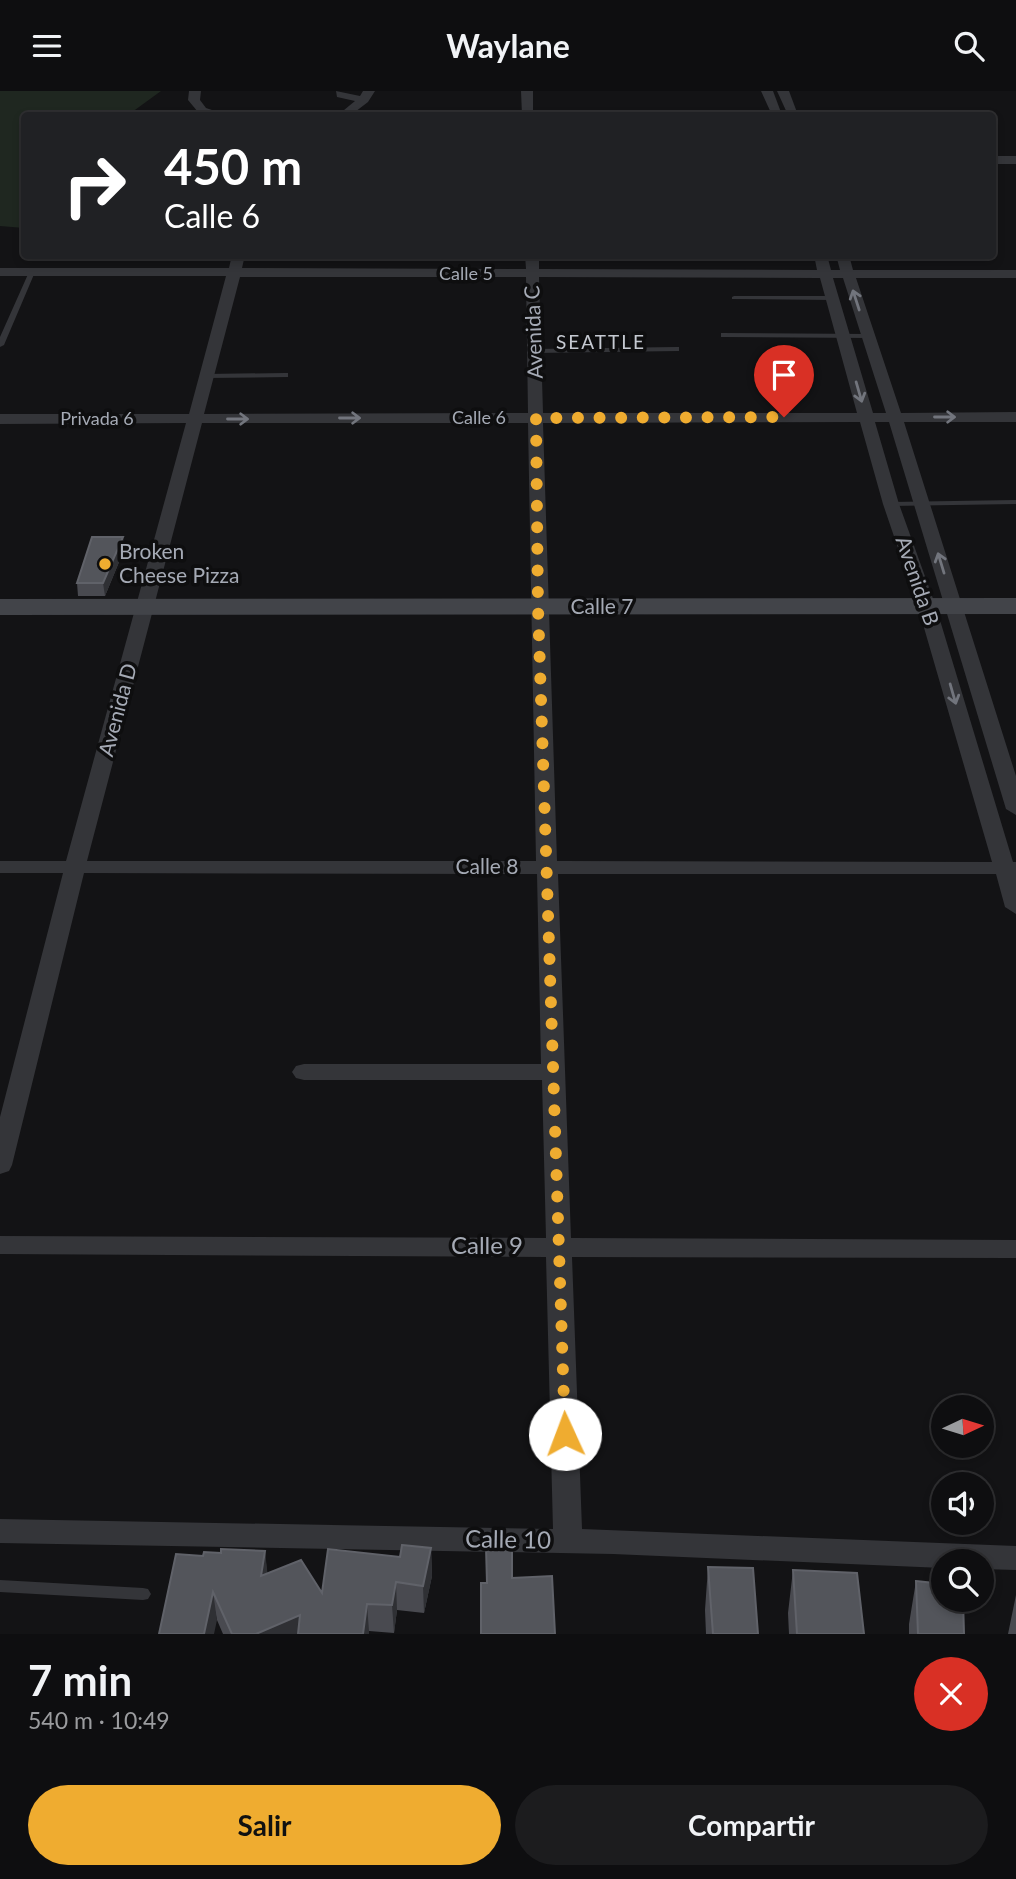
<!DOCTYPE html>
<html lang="es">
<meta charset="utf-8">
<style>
:root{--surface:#0e0e10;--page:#1c1c1e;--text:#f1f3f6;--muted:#9b9c9f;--line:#2e2e30;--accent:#efac30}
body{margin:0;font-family:Lato,sans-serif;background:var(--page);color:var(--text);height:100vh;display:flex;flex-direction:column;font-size:26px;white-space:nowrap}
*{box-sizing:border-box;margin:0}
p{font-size:23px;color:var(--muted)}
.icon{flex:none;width:38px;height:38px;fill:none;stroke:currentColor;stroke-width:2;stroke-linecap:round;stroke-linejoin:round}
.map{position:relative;height:1543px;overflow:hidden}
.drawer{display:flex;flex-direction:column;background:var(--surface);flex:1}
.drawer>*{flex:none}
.top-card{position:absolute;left:21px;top:21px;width:975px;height:147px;border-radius:7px;box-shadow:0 4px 10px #0003,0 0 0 2px var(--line);background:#202124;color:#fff;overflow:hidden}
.needle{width:46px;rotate:86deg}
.buttons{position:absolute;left:931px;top:1304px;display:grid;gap:14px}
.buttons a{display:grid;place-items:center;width:63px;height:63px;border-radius:50%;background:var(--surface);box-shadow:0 4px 10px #0003,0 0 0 2px var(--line);font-size:35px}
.pin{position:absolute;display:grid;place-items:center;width:60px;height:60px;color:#fff;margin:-72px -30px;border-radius:50% 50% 50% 0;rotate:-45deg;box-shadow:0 0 7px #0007}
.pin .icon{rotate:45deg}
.me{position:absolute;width:77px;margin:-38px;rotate:358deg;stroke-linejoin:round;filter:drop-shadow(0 0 5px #0008)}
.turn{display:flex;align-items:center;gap:24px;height:147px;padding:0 28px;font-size:32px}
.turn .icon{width:91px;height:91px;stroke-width:2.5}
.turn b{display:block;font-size:49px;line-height:60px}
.round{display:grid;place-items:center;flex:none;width:74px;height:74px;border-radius:37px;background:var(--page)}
.summary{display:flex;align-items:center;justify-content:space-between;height:119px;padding:0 28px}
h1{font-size:42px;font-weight:700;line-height:52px}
.button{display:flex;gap:14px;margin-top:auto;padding:14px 28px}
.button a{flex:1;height:80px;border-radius:42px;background:var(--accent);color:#111;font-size:28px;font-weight:700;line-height:80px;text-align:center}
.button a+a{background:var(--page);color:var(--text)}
header{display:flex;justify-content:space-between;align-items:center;height:91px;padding:0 28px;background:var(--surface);font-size:32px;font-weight:700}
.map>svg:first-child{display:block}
.green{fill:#1f2720}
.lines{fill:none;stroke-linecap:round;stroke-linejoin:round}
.lane{fill:#343539;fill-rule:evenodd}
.street{fill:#343539;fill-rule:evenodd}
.secondary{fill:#424449;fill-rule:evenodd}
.wall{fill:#494a50}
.shaded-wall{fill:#2f3034}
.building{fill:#53555b;stroke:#606269;stroke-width:2}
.oneway{stroke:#72757d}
.route{stroke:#efac30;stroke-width:12;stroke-dasharray:0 21.6}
.poi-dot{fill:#efac30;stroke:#0e0e0f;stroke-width:2.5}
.labels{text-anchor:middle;stroke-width:7;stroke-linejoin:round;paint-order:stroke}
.far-street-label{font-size:18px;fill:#a5aab5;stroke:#0e0e0f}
.far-neighbourhood-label{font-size:19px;letter-spacing:2px;fill:#c5c9d1;stroke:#0e0e0f}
.street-label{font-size:21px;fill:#a5aab5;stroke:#0e0e0f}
.poi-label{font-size:21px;fill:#a5aab5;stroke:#0e0e0f;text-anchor:start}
.near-street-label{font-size:24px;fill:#a5aab5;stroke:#0e0e0f}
</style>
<header><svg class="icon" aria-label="menu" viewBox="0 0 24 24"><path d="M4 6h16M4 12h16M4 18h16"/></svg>Waylane<svg class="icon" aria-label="search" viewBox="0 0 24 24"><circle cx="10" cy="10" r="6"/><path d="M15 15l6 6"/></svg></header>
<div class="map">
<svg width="1016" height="1543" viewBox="0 0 1016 1543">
<rect width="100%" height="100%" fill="#131315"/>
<path class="green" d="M0,0H161L128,24H24V137L0,135Z"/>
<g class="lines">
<path class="lane" d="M32,179L35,181L4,254L0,256V246L29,181Z
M734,205H833L836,207L833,209L732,208V206Z
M721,242L868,243L872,245L868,247L724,246H721Z
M676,256H679V260L535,262L531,260L535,258Z
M285,282H288V286L206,287L202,285L206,283Z
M1016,409V413L891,415L887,413L891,411Z
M0,1489L143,1497L148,1498L151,1503L148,1508L143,1509L0,1501Z"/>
<path class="street" d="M189,0H201L200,9L206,17L227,24L198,21L188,9Z
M336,0L360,5L363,0H375L368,11L351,24H338L355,10L337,6Z
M521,0H533V24H522Z
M761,0H773L782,24H772Z
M777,0H789L798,24H788Z
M992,65H1016V73H992Z
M232,164H245L242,177L526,178L525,164H539V178L817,179L814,164H827L831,179H840L836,164H849L853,179H1016V187H856L901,322L1016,321V331H904L1016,685V724L1006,718L889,331H875L899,413L936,516L1013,771H1016V823L1005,816L996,783H558L571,1147L1016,1149V1167L572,1166L582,1438L1016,1455V1479L982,1478V1470H943V1477L613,1463L0,1452V1428L553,1438L546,1166L0,1163V1145L546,1147L542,989H304L296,987L292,981L296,975L304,973H541L537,783L84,782L12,1074L9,1080L0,1083V1026L63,782H0V770H66L186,332L0,333V323H189L226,185H0V177H229ZM240,186H526L528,322L204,323ZM539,186L820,187L857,322H543ZM833,187H843L886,322H873ZM860,331L883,413L918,516L992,771L557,770L543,332ZM202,332H528L536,770H87Z"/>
<path class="secondary" d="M1016,507V523L0,524V508Z"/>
</g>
<path class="wall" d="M123,446L124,459L105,505H78L77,492Z
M431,1457L432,1485L424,1522L397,1519L394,1542L369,1540V1543H223L217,1529L203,1465L265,1460L267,1483L322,1502L400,1466Z
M708,1476L758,1543H706L705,1519Z
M793,1479L864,1543H789L788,1522Z
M916,1490L964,1543H909V1533Z
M1016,1504V1543H1008Z"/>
<path class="shaded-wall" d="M123,446L124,459L105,505L103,492Z
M431,1457L432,1485L424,1522L423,1495Z
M265,1460L268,1487L261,1485Z
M396,1491L397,1519L394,1542L392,1514Z
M213,1501L217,1529L214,1543H204Z
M367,1513L369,1540V1543H363Z
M300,1524L302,1543H256Z"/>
<path class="building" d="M92,446H123L103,492H77Z
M402,1454L431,1457L423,1495L396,1491L392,1514L367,1513L363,1543H298L300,1524L256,1543H232L213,1501L204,1543H159L176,1463L203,1465L204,1461L221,1462V1458L265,1460L261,1485L301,1469L322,1502L328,1458L400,1466Z
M486,1456L512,1457V1487L552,1485L555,1543H481V1492H487Z
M708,1476L753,1477L758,1543H713Z
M793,1479L857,1482L864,1543H797Z
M916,1490L943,1493V1508H963L964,1543H918Z"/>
<defs><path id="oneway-shaft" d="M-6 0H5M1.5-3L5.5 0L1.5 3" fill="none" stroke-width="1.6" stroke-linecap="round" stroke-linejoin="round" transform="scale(1.75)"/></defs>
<g class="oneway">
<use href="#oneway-shaft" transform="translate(856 209) rotate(-108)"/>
<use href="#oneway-shaft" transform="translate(859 301) rotate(74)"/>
<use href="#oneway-shaft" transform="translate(945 326)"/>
<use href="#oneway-shaft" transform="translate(350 327)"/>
<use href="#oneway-shaft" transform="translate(238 328)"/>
<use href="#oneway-shaft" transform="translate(941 472) rotate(-107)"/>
<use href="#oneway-shaft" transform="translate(953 603) rotate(74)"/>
</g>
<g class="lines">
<path class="route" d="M565,1343L538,516L536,327L784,326"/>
</g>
<circle class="poi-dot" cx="105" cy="473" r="7"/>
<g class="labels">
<g class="far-street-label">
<text x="466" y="189">Calle 5</text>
<text x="479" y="333">Calle 6</text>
<text x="97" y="334">Privada 6</text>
</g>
<g class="far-neighbourhood-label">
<text x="601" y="258">SEATTLE</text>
</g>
<g class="street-label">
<text transform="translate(534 241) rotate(-92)" y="7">Avenida C</text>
<text transform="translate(917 490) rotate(71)" y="7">Avenida B</text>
<text x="602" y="523">Calle 7</text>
<text transform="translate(118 619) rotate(-75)" y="7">Avenida D</text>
<text x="487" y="783">Calle 8</text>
</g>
<g class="poi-label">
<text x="119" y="468">Broken<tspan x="119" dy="24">Cheese Pizza</tspan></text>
</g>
<g class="near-street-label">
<text x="487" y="1163">Calle 9</text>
<text transform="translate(508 1449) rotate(1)" y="8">Calle 10</text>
</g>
</g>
</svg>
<div class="buttons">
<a><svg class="needle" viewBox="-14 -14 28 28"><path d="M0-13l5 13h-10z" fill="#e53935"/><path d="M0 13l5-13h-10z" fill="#9b9c9f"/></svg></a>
<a><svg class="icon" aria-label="sound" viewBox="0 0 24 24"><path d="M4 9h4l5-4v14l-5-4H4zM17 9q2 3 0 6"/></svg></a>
<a><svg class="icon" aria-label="search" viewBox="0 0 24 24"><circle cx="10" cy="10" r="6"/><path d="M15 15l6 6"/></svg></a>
</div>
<div class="pin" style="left:784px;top:326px;background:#d93025"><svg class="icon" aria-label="arrive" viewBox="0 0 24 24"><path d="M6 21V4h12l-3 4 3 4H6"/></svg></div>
<svg class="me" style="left:565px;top:1343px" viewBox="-20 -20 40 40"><circle r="19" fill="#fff"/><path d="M0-13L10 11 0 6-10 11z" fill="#efac30"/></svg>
<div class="top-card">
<div class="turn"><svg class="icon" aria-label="right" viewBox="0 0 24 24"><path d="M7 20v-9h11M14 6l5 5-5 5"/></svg><div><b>450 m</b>Calle 6</div></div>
</div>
</div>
<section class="drawer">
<div class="summary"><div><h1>7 min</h1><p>540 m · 10:49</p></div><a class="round" style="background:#d93025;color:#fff"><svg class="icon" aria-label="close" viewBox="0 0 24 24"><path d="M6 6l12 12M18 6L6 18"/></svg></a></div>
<div class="button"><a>Salir</a><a>Compartir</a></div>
</section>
